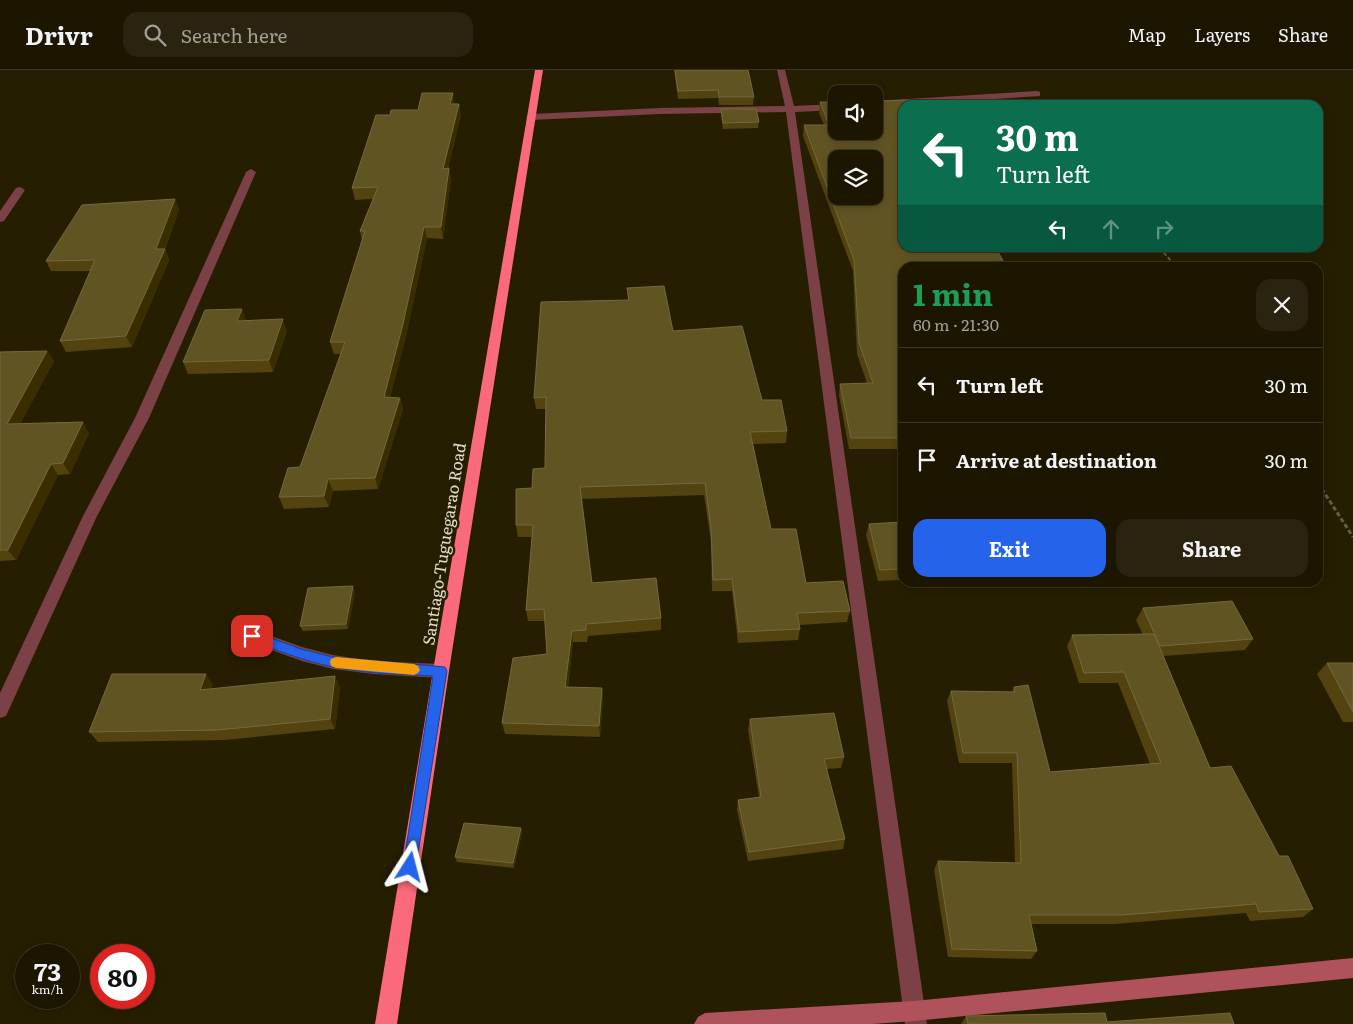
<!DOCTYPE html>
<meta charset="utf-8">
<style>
:root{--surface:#1c1601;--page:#292310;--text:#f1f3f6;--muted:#a09f99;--line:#3a3523;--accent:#2563eb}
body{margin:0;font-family:Literata,serif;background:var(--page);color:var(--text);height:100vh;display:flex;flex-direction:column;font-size:19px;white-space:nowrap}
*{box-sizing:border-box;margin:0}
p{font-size:16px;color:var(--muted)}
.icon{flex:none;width:28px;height:28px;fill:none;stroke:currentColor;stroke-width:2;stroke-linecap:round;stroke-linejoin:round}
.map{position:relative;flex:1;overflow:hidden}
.sheet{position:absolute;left:898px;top:192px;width:425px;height:325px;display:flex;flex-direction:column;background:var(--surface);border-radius:15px;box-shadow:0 2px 8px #0003,0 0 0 1px var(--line)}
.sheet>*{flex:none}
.banner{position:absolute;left:898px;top:30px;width:425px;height:152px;border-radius:15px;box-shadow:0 2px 8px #0003,0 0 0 1px var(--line);background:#0b6e4f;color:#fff;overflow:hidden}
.controls{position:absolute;left:828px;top:15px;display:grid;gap:10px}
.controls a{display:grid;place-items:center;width:55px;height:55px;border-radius:10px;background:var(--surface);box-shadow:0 2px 8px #0003,0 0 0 1px var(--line);font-size:25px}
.speed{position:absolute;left:15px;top:874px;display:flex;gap:10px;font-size:25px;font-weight:700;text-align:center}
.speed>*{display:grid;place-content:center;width:65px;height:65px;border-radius:50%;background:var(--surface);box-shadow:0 2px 8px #0003,0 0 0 1px var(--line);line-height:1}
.speed small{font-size:12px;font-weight:400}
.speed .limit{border:8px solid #d22;background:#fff;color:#111}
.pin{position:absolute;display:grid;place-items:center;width:42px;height:42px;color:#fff;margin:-21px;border-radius:10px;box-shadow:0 2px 8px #0006}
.me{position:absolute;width:55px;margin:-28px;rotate:9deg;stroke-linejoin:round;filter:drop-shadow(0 0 4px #0008)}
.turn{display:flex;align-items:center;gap:18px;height:105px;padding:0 15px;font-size:22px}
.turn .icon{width:65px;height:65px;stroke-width:2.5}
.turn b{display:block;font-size:35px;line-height:42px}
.lanes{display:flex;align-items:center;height:48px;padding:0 15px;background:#0003;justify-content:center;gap:25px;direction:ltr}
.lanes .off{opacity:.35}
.round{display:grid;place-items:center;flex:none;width:52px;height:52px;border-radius:15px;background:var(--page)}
.summary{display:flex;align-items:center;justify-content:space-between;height:85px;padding:0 15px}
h1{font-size:30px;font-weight:700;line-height:38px;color:#1e9e55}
.cta{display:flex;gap:10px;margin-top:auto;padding:10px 15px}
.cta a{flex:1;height:58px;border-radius:15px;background:var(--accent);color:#fff;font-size:20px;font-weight:700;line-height:58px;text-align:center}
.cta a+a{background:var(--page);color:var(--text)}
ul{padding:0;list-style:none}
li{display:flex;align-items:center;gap:15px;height:75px;padding:0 15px;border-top:1px solid var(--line)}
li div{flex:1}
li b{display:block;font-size:19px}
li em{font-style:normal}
header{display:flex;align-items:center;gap:30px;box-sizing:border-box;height:70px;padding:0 25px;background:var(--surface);border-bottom:1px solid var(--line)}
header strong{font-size:24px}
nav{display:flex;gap:28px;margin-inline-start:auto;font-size:18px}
.search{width:350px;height:45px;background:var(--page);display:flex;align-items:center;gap:12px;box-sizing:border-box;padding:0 18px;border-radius:15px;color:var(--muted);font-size:19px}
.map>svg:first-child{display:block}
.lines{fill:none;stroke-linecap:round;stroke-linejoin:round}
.path-far1{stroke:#645d45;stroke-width:2;stroke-dasharray:4 2;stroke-linecap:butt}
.path{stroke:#645d45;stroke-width:3;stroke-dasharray:4.5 2.5;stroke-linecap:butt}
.lane{fill:#7b4146;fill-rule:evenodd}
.street{fill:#7b4146;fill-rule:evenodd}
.secondary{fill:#af525c;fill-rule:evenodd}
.highway{fill:#fb6a7c;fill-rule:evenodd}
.wall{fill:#52430f}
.shaded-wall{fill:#3a2e01}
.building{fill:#615423;stroke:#75693d;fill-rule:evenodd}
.route{fill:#2563eb;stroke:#184099}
.slow{fill:#f59e0b}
.labels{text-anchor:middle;stroke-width:5;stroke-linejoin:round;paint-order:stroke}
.street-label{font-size:16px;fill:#e0daca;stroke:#261e01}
</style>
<header>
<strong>Drivr</strong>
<div class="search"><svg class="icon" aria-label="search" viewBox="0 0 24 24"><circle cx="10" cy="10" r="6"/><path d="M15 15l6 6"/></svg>Search here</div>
<nav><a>Map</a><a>Layers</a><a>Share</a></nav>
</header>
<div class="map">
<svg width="1353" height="954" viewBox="0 0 1353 954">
<rect width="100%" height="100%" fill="#261e01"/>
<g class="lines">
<path class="path-far1" d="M1160,178L1177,198"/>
<path class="path" d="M1318,413L1353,467"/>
<path class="lane" d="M252,559L302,577L333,585L373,591L441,594L447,596L449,601L447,606L441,608L373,604L333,599L302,591L246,571L244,566L246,561Z"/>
<path class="street" d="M777,0H785L794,36L836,34V40L795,42L927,954H905L786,42L660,44L531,50L526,47L531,44L660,38L785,36Z
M1037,21L1040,22V26L874,37V31Z
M251,99L256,102L149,348L97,446L6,646L0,648V623L83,446L135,348L246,102Z
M20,117L25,120L4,151L0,152V141L16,118Z"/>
<path class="secondary" d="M1353,888V908L914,951L873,954H694L698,947L705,943L914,931Z"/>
<path class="highway" d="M535,0H543L449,601L397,954H375L433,601Z"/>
</g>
<path class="wall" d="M674,0H748L754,27L753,35H719L718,28L678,29Z
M820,32L902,198V379H849L839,325L840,314L867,313L857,284L853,201L803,66L804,55H824L819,43Z
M454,34H459L461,45L448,98L451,109L443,169L427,168L406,266L390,327L400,328L403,339L378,419L333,421L329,437L284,439L279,427L300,397L341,284H334L330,272L362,171L360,161L373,129L355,130L352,118L390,45Z
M721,39L759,52L758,58L723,59L721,45Z
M175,129L179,140L165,179L169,190L132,277L66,282L60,271L91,201H51L46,191Z
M627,218L673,261L762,330L787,361L786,373L753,374L771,459L806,513L850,541L847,552L799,555L800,559L798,570L738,573L732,521H712L711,471L704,425L582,429L592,513L661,548V560L588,566L587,572H573L568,617L602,618L603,629L600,667L505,664L502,653L547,584L545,551H528L526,540L532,467H518L516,455L532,418L545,398L546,339H536L534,328L628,230Z
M246,250L287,261L273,302L188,304L183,292Z
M47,281L54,291L20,354L89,363L70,404L58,405L16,490L0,491V282Z
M902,452V510L878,511L866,465L869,454Z
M355,522L348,559L303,561L300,556Z
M1143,538L1253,569L1245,580L1163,586L1210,698L1279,786L1313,839L1303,847L1250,851L1246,843L1115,854H1031L1037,881L1031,889L948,887L934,800L938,791L1015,793L1012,693H959L947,631L951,621L1012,622L1014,617L1050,702L1150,694L1118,613H1079L1067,576L1072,565H1143L1136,550Z
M1327,593H1353V652H1343L1317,604Z
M213,615L211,618L340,617L335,659L225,670L98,672L89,662Z
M750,649L844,687L841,698L826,699L845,769L843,779L748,791L737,740L738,730L759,727L748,660Z
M521,758L522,763L514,798L457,792L455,787Z
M966,946L1107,952L1234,954H961Z"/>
<path class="shaded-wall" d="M453,23L454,33L452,45L450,34Z
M459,34L461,45L445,110L443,99Z
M449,98L451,109L443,169L441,157Z
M175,129L179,140L164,180L165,179L169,190L132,277L126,266L156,179Z
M424,157L427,168L406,266L387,339L384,327Z
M242,239L246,250L237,251Z
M283,249L287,261L273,302L269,290Z
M47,281L54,291L14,365L7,354Z
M400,328L403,339L378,419L375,408Z
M83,352L89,363L70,404L63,393Z
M51,394L58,405L16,490L8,480Z
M328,409L333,421L329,437L324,426Z
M353,516L355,522L348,559L346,554Z
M572,561L573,572L566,628L565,617Z
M206,604L213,615L207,631L200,620Z
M335,606L340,617L335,659L330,649Z
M602,618L603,629L600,667L599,656Z
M521,758L522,763L514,798L513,793Z"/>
<path class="building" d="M675,0H748L754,27H719L718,20L678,21Z
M422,23H453L450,34H459L443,99L449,98L441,157H424L403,254L384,327L400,328L375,408L328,409L324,426L279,427L288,398L300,397L345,272H330L365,161H360L378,117L352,118L376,45H390L391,40H418Z
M919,30L921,35H902V178H996L1007,198H902V368H851L840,314L873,313L859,273L854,190L804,55H829L820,32H836V61H874V31ZM836,89H874V126H836Z
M721,39H756L759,52L723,53Z
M175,129L156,179H165L126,266L60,271L95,190L46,191L82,135Z
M664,216L673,261L742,256L762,330H781L787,361L750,362L771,459H796L806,513L843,511L850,541L797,543L800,559L739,562L732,509L713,510L711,459L705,413L580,417L592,513L656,508L661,548L586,554V560L572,561L565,617L602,618L599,656L502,653L513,588L547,584L544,539L526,540L533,455H516V419L532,418L533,399L545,398L546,327L534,328L541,232L629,230L627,218Z
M242,239L237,251L283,249L269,290L183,292L205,240Z
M47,281L7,354L83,352L63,393L51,394L8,480H0V282Z
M902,452V499L880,500L869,454Z
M353,516L346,554L300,556L308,518Z
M1232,531L1253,569L1160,576L1143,538Z
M1154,564L1210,698L1231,696L1279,786H1288L1313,839L1259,842L1256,834L1122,845H1029L1037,881L952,879L938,791L1021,793L1017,683H963L951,621L1015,622L1014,617L1028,615L1050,702L1161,693L1124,602L1084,603L1072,565Z
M1327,593H1353V642Z
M112,604H206L200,620L335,606L330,649L218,660L89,662Z
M834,643L844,687L824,689L845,769L749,782L738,730L761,727L750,649Z
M464,753L521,758L513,793L455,787Z
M1105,943L1107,952L1230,943L1234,954H968L966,946Z"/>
<path class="route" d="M252,561L301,579L333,587L445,597L447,601L415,802L410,804L405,802L403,797L433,606C400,604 366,604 333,597C304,591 276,580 248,570L246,566L248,562Z"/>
<path class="slow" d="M336,587L414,594L418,596L420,600L418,603L414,605L336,598L331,596L330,592L331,589Z"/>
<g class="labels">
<g class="street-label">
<text transform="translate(444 474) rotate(-81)" y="6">Santiago-Tuguegarao Road</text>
</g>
</g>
</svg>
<div class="controls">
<a><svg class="icon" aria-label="sound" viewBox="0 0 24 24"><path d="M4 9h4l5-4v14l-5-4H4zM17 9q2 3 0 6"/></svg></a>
<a><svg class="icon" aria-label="layers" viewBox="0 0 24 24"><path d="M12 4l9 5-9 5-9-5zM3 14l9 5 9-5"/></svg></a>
</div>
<div class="speed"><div>73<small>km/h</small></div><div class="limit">80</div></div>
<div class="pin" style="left:252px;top:566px;background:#d93025"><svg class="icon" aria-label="arrive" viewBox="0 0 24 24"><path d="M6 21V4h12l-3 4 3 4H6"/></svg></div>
<svg class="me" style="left:410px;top:797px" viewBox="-20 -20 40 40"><path d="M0-17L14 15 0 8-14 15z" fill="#2563eb" stroke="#fff" stroke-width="4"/></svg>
<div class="banner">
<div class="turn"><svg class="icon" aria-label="left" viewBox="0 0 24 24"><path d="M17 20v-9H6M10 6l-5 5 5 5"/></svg><div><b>30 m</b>Turn left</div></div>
<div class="lanes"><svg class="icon" aria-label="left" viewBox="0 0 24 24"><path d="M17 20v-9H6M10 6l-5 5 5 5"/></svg><svg class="icon off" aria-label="ahead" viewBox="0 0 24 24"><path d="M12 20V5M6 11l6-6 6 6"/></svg><svg class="icon off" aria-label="right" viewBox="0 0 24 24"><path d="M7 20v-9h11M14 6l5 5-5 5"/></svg></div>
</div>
<section class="sheet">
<div class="summary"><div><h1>1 min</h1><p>60 m · 21:30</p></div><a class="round"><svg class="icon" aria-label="close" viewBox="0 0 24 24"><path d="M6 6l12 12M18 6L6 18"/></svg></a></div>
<ul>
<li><svg class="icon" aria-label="left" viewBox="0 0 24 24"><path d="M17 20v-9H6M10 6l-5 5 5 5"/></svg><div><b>Turn left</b></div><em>30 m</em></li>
<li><svg class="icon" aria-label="arrive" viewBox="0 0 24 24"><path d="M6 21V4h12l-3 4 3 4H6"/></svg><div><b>Arrive at destination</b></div><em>30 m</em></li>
</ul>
<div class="cta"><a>Exit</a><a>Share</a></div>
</section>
</div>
